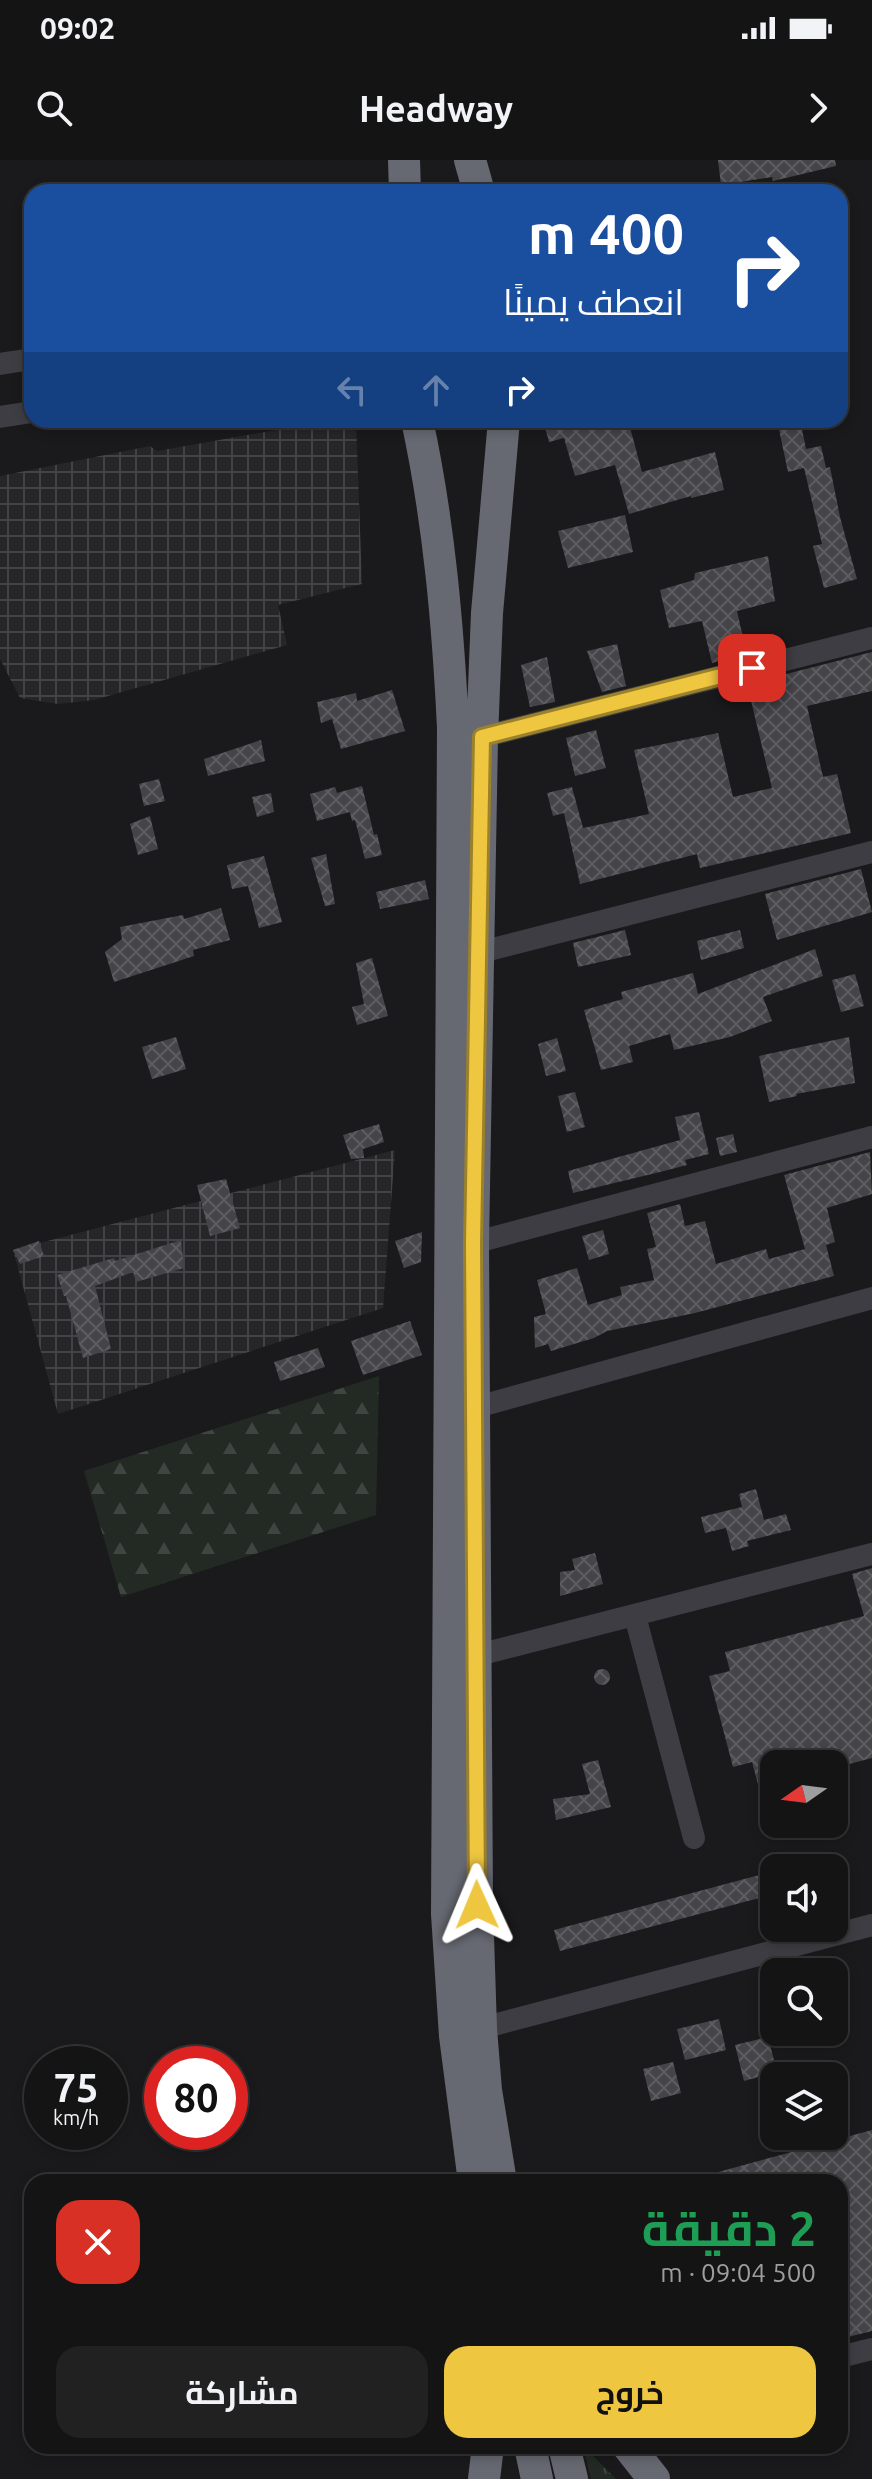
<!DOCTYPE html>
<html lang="ar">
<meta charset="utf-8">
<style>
:root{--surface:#141415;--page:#212122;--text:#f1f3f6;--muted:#9d9ea0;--line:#333334;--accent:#eec640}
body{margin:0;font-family:Ubuntu,Cairo,sans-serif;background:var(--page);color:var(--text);direction:rtl;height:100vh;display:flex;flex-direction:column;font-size:30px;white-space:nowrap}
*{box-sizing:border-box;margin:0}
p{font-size:26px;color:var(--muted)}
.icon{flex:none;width:44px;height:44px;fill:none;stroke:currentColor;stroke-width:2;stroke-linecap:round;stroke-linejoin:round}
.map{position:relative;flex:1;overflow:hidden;direction:ltr}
.sheet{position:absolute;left:24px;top:2014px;width:824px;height:280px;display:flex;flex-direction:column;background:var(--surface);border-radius:24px;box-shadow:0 4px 12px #0003,0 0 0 2px var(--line);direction:rtl}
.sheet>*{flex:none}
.top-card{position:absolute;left:24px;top:24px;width:824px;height:244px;border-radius:24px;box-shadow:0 4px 12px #0003,0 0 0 2px var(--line);direction:rtl;background:#1a4fa0;color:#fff;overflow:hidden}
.needle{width:52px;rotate:256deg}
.controls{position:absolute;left:760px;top:1590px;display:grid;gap:16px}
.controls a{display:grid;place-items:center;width:88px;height:88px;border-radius:16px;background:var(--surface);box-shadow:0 4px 12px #0003,0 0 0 2px var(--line);font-size:40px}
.speed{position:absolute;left:24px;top:1886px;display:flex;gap:16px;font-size:40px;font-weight:700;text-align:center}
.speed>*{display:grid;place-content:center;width:104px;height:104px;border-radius:50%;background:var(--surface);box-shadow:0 4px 12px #0003,0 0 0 2px var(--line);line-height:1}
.speed small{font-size:20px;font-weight:400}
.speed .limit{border:12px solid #d22;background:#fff;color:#111}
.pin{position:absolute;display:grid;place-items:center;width:68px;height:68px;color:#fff;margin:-34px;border-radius:16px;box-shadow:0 4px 12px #0006}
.me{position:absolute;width:88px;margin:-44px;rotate:359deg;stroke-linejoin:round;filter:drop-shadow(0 0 6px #0008)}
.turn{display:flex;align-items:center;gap:28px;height:168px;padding:0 32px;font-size:36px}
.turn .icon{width:104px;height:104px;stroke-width:2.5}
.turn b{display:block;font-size:56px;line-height:68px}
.lanes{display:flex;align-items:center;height:76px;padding:0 32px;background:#0003;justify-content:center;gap:40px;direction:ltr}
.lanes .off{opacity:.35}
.round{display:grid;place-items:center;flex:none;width:84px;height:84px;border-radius:24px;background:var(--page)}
.head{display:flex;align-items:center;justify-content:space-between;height:136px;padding:0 32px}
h1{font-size:48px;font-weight:700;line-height:60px;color:#1e9e55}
.action{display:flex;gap:16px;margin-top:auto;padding:16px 32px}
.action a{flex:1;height:92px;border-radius:24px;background:var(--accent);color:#111;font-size:32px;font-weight:700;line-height:92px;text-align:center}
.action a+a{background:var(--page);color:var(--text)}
.status{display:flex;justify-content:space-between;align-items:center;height:56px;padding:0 40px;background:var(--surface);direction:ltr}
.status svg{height:22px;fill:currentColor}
header{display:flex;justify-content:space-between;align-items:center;height:104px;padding:0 32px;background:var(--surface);font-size:36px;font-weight:700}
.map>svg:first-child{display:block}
.industrial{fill:url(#industrial-grid)}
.grass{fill:url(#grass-tufts)}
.forest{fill:url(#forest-firs)}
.building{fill:url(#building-cross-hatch)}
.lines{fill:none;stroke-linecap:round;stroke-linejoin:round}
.minor{stroke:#3d3d43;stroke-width:22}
.highway{stroke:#676972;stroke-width:32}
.route-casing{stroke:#9b812a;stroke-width:20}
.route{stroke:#eec640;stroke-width:14}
</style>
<div class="status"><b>09:02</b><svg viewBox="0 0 49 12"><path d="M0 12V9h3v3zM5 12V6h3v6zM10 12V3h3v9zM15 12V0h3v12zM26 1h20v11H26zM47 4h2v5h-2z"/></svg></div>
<header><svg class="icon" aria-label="forward" viewBox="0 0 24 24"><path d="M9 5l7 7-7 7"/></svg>Headway<svg class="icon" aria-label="search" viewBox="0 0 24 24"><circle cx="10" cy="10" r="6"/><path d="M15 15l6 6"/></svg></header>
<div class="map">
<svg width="872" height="2319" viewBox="0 0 872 2319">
<defs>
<pattern id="industrial-grid" width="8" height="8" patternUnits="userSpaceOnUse" patternTransform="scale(2)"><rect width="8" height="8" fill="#262629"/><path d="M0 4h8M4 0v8" fill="none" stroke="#434346"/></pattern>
<pattern id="grass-tufts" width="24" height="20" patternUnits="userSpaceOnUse" patternTransform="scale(2)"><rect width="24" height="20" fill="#222a23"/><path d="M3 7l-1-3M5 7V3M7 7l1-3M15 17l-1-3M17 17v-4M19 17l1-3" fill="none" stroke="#3f4641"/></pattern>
<pattern id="forest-firs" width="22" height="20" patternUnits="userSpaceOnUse" patternTransform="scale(2)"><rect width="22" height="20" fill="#222a23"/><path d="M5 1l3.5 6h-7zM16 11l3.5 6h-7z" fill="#3f4641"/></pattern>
<pattern id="building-cross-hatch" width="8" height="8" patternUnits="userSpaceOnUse" patternTransform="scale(2)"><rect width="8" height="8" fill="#444449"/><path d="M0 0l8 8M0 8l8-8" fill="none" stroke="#5c5c61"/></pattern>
</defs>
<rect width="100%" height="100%" fill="#1a1a1c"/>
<path class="industrial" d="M333,260H356L362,424L278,445L287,485L94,540L58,544L20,538L0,499V316L150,286L157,291Z
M395,990L383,1148L58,1254L13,1090Z"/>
<path class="grass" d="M583,2286L616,2319H591Z"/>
<path class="forest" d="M379,1216L376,1355L121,1437L84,1311Z"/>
<path class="building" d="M718,0H835L836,6L773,21L772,17L721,25Z
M543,260H628L642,312L715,292L724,330L691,338V336L629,354L615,305L575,316L564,278L549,282Z
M777,260H800L806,289L821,286L826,308L830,307L840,357L857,419L824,428L813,386L822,384L804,308L788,312Z
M625,355L633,392L568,408L558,371Z
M768,396L775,441L737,451L747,495L712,503L702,461L669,468L660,430L694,420L695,413Z
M617,484L626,526L602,532L587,491Z
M872,492V531L807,546L823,617L837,614L851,673L700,708L697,694L580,724L564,653L553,656L547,633L572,627L583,668L649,654L634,590L718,573L733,637L772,628L747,524Z
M547,497L555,542L530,547L521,505Z
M392,530L405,571L341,589L332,559L321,563L317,542L356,533L357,541Z
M596,570L606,608L575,616L566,578Z
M261,580L265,601L208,616L204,599Z
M159,619L165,641L144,646L139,624Z
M362,626L374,675L377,674L382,695L365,699L355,660L352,661L350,652L317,661L310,634L335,627L337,633Z
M271,633L274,652L257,657L252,637Z
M150,656L158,689L138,695L130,664Z
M326,694L335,744L325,746L311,698Z
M264,696L282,762L259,768L248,726L232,729L227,705Z
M861,709L872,752L777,780L765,734Z
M425,720L429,739L380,749L376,732Z
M221,748L230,780L193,790L194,796L114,822L105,792L122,779L120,767L183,755L184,759Z
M625,770L631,795L578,807L573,783Z
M740,770L744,788L701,800L697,781Z
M815,789L823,816L763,837L772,861L730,877L674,890L670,874L629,886L633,902L601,910L584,850L623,839L621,832L693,813L698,834Z
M372,798L388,856L357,865L352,847L364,844L356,803Z
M855,814L864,846L841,852L832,820Z
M176,877L186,909L152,919L142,887Z
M849,877L855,923L796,934L797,936L769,942L759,896Z
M557,878L566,911L546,916L538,884Z
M575,932L585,967L567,972L558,936Z
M699,952L709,994L685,1000L687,1005L660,1012L573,1033L568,1011L680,980L675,957Z
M379,964L384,982L363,989L364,998L351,999L343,975Z
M733,974L737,992L720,996L716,978Z
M870,992L872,1034L827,1048L835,1082L826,1085L834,1116L695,1153L607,1171L594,1178L551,1191L548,1184L535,1188L534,1157L546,1154L537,1120L577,1108L588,1145L622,1135L620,1127L654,1120L647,1089L656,1087L647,1053L680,1044L685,1066L705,1061L716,1104L766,1089L769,1099L805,1089L784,1015Z
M226,1019L240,1068L210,1076L197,1025Z
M603,1070L609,1094L589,1100L582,1076Z
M422,1072L421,1102L404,1108L395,1081Z
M181,1080L184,1108L136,1122L133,1112L95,1126L111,1189L83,1198L66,1136H64L57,1115L114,1098L115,1101Z
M39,1081L44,1096L20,1104L13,1090Z
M410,1161L422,1195L363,1215L351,1181Z
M318,1188L325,1207L280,1221L274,1202Z
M756,1329L764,1360L786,1354L791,1370L747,1381L749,1386L732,1391L726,1368L705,1373L701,1357L742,1347L739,1334Z
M595,1393L603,1424L560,1436V1412L575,1410L572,1399Z
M872,1408V1598L834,1608V1604H774V1624L759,1628L752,1602L733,1607L709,1516L730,1511L725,1492L864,1456L852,1414Z
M594 1517a8 8 0 1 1 16 0a8 8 0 1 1-16 0Z
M598,1600L611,1647L556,1660L553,1639L590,1634L582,1604Z
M774,1711V1734L560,1791L554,1770Z
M719,1859L726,1890L685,1900L677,1869Z
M768,1877L777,1912L744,1921L735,1885Z
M673,1902L681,1933L651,1941L643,1909Z
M872,1970V2171L840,2179V2022H701L700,2017Z"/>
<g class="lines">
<path class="minor" d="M0,204L32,199
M0,257L32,252
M482,577L872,478
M477,793L872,692
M473,1083L872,977
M473,1248L872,1138
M635,1456L694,1678
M474,1496L872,1394
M467,1872L872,1765
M840,2197L872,2189"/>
<path class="highway" d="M404,0L405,32
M470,0L479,32
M417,260C439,362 448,465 453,568L447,1754L455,1876L474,2022
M501,2022L486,1930L481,1869L477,1745L473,1083L482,577L487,453L504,260
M530,2286L537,2319
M564,2286L572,2319
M628,2286L654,2319
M484,2319L488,2286"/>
</g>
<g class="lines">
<g class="route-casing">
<path id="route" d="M477,1745L473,1083L482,577L752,508"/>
</g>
<use href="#route" class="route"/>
</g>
</svg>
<div class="controls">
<a><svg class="needle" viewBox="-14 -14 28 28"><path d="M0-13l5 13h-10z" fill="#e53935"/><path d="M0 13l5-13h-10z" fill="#9d9ea0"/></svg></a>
<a><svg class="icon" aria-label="sound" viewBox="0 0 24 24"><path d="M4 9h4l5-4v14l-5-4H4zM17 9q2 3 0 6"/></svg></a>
<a><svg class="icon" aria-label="search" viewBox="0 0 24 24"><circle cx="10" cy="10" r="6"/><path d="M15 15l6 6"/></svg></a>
<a><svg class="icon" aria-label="layers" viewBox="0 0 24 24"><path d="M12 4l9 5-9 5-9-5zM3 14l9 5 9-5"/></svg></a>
</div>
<div class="speed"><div>75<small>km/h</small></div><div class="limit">80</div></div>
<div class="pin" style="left:752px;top:508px;background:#d93025"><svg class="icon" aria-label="arrive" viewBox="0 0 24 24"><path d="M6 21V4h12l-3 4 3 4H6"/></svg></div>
<svg class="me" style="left:477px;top:1745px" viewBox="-20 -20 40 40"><path d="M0-17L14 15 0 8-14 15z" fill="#eec640" stroke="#fff" stroke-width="4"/></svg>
<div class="top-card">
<div class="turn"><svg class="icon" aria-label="right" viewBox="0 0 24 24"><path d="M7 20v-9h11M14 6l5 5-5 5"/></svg><div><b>400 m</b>انعطف يمينًا</div></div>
<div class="lanes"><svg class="icon off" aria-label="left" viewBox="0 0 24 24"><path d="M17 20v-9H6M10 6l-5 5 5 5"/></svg><svg class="icon off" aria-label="ahead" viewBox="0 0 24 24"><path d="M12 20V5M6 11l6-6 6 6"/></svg><svg class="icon" aria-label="right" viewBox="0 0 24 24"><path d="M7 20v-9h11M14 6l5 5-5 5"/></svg></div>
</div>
<section class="sheet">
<div class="head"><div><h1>2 دقيقة</h1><p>500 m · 09:04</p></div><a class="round" style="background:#d93025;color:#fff"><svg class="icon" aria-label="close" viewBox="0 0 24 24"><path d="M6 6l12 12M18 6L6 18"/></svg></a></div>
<div class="action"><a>خروج</a><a>مشاركة</a></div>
</section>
</div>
